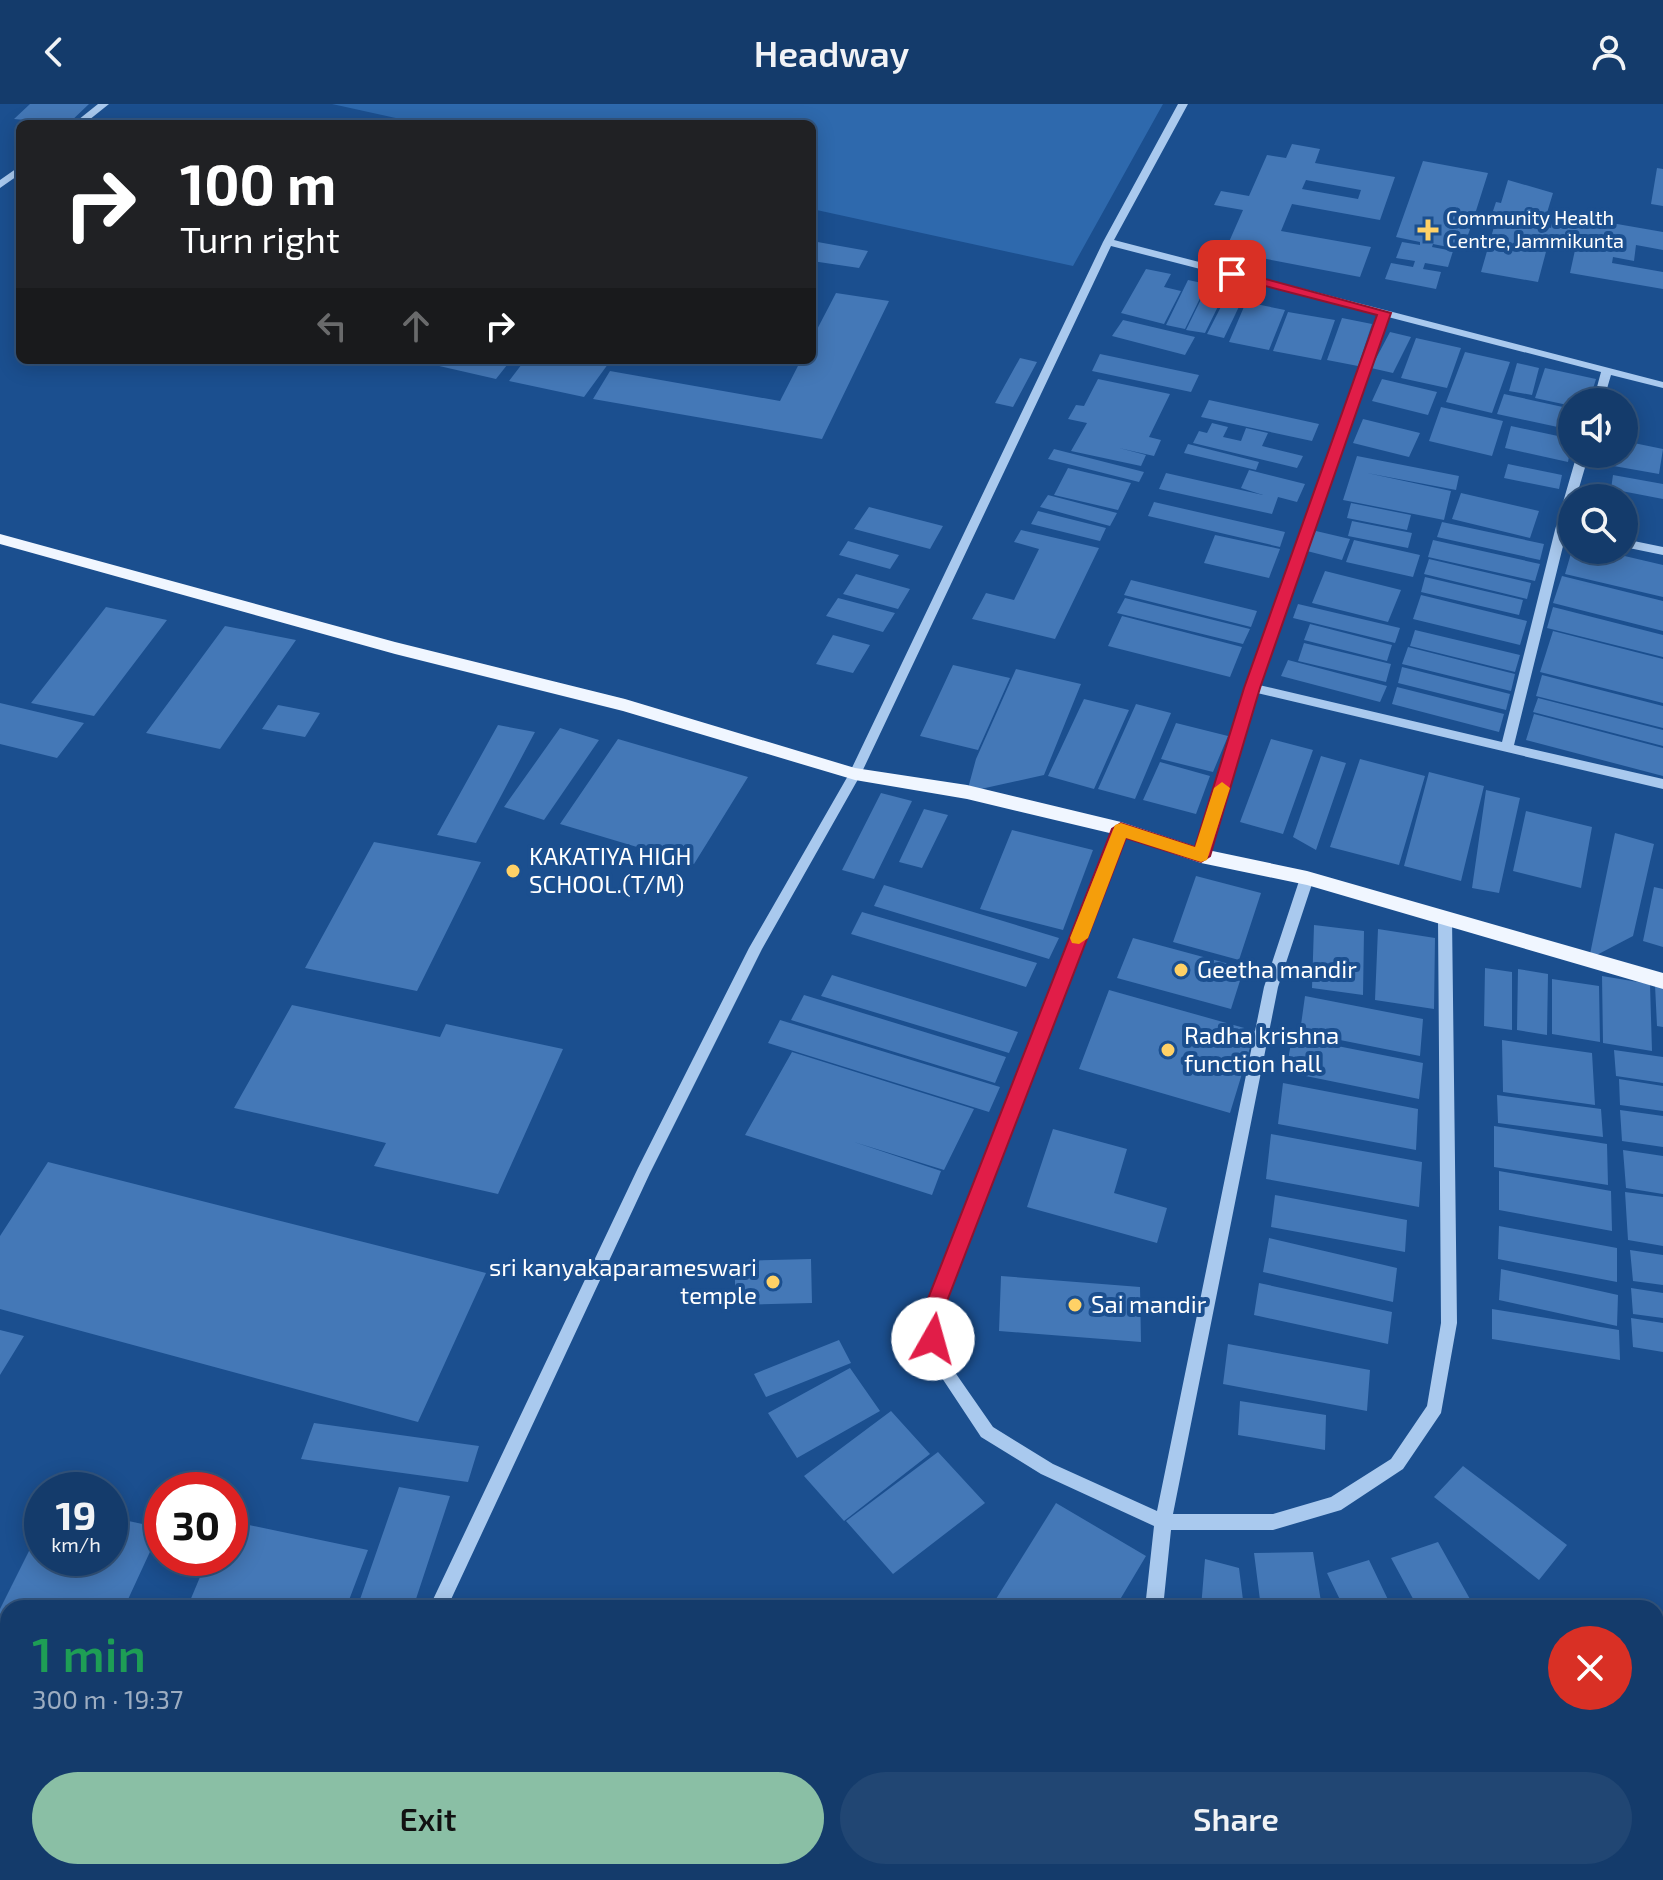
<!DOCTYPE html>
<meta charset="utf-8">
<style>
:root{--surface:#143b6b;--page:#214673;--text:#f1f3f6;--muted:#9dadc1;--line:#33557e;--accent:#8abfa5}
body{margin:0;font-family:"Exo 2",sans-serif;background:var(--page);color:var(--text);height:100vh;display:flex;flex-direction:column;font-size:30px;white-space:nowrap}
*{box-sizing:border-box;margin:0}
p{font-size:26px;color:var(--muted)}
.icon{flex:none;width:44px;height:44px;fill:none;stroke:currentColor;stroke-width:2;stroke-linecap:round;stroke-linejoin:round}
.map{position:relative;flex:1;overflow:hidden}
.panel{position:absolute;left:0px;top:1496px;width:1664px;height:280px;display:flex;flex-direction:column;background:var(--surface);border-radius:24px 24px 0 0;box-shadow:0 4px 20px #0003,0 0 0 2px var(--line)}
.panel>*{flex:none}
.hud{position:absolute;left:16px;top:16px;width:800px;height:244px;border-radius:12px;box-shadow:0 4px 20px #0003,0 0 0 2px var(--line);background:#202124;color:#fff;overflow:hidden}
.buttons{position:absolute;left:1558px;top:284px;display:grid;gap:16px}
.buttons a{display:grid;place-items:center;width:80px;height:80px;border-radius:50%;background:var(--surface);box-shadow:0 4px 20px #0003,0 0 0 2px var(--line);font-size:40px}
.speed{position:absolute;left:24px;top:1368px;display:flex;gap:16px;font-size:40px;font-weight:700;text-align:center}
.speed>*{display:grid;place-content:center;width:104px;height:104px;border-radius:50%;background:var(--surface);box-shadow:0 4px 20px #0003,0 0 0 2px var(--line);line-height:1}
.speed small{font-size:20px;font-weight:400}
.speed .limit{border:12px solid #d22;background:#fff;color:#111}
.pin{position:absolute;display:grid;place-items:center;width:68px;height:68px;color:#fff;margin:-34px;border-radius:16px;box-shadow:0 4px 12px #0006}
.me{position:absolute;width:88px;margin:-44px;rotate:7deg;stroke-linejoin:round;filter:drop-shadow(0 0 6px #0008)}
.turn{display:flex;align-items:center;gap:28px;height:168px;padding:0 32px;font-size:36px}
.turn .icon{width:104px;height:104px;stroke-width:2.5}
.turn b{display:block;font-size:56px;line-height:68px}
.lanes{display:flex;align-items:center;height:76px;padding:0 32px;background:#0003;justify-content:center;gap:40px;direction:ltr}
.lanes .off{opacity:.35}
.round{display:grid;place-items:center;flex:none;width:84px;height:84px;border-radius:42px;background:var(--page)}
.summary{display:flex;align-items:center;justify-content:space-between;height:136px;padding:0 32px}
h1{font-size:48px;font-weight:600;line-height:60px;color:#1e9e55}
.cta{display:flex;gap:16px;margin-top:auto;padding:16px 32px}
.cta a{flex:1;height:92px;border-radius:48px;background:var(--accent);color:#111;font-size:32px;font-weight:600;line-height:92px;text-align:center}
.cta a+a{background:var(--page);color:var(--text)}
header{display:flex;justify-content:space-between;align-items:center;height:104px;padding:0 32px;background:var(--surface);font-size:36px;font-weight:600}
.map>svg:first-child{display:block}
.green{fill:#2e69ad}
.building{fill:#4478b7;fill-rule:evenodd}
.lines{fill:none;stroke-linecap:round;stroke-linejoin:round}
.minor{fill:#a9c9ee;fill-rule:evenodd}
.major{fill:#f0f6ff;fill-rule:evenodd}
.route{fill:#e11d48;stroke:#92132f;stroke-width:2}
.slow{fill:#f59e0b}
.poi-dot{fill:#ffd166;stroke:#1b4f8f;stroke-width:3}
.labels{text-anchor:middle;stroke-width:8;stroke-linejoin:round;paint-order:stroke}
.far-poi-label{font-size:20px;fill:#fff;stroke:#1b4f8f;text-anchor:start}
.poi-label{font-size:24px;fill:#fff;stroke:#1b4f8f;text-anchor:start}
</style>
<header><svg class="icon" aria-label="back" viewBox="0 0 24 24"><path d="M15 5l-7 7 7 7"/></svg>Headway<svg class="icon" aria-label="person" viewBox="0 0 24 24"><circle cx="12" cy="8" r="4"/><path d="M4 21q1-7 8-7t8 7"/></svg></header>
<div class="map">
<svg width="1663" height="1776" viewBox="0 0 1663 1776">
<rect width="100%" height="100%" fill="#1b4f8f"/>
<path class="green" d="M332,0H1163L1073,162L812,105V20H423Z"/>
<path class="building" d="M30,0H89L68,20L14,15Z
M1292,40L1320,45L1315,59L1395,73L1380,116L1292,100L1281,127L1371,143L1360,173L1225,147L1243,106L1214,101L1221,87L1249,92L1267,51L1286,54ZM1306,76L1361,86L1358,95L1302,85Z
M1423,57L1488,69L1475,110L1491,113L1496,98L1501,99L1508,76L1553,89L1543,122L1551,124L1554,109L1663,128V146L1636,141L1634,157L1613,153L1612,159L1663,168V185L1570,169L1577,137L1541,131L1539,142L1547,144L1538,178L1481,168L1494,123L1472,119L1463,146L1433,140L1432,143L1453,147L1448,163L1425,159L1423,165L1441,168L1436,185L1385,175L1391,159L1413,163L1415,157L1396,154L1402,138L1420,141V138L1396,133Z
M1657,64L1663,65V102L1651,100Z
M812,137L868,147L859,164L812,157Z
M1146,165L1171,170L1164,183L1181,187L1164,220L1121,209Z
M1188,176L1207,180L1185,225L1166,221Z
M1208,181L1227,184L1205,229L1186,226Z
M1230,185L1246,188L1224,234L1207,230Z
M836,189L889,197L822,335L593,295L610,267L780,297L801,256H812V235Z
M1246,198L1285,206L1269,246L1229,238Z
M1288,208L1335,216L1321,256L1273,247Z
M1342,214L1372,220L1358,262L1327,256Z
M1123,216L1195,233L1185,251L1112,232Z
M1390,228L1411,233L1393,269L1371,264Z
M1416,234L1461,244L1447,284L1401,274Z
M1465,248L1510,258L1492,309L1446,298Z
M1100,250L1199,271L1191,288L1092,267Z
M1020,254L1037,258L1013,303L995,299Z
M413,256H511L496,275Z
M525,256H611L584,293L509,277Z
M1517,259L1539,264L1532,291L1509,287Z
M1545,264L1596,275L1589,298H1572V302L1535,294Z
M1098,275L1170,290L1149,333L1161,336L1154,352L1119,344L1146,351L1141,362L1071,347L1087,319L1068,315L1076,301L1084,302Z
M1382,275L1437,288L1428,311L1372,297Z
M1504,290L1572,305L1567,325L1497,310Z
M1209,296L1319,320L1312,337L1201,313Z
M1441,303L1503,317L1492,352L1429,337Z
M1363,315L1420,329L1409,353L1353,339Z
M1212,319L1228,323L1223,333L1241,337L1246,324L1268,329L1262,342L1303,352L1297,364L1193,339L1199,327L1207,329Z
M1511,322L1572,335L1568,358L1505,344Z
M1624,337L1663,345L1659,370L1608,361L1610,350H1624Z
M1188,340L1259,358L1256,366L1184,349Z
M1054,345L1144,368L1139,378L1048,355Z
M1357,352L1459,372L1456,386L1367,369L1451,387L1444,416L1343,396Z
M1508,360L1562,371L1559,385L1504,374Z
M1068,364L1131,379L1118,406L1054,391Z
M1249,366L1305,380L1297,398L1278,393L1272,410L1159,385L1166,369L1263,391L1241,384Z
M1613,371L1663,380V395L1611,385Z
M1461,389L1539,407L1530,434L1452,415Z
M1048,391L1117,409L1110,422L1040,403Z
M1154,398L1285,428L1280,443L1148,412Z
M1351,399L1411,411L1407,426L1347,414Z
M869,403L943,422L930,445L854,425Z
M1038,407L1106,424L1100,437L1031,420Z
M1352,417L1412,429L1408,444L1348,432Z
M1442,418L1544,440L1540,456L1437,433Z
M1021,426L1099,444L1055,535L972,515L986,489L1014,496L1039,445L1014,438Z
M1316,427L1350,435L1342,456L1307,447Z
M1215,431L1280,445L1269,474L1204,459Z
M1354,436L1420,451L1413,473L1346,458Z
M1433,436L1540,460L1535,477L1428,453Z
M848,437L899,451L890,465L839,451Z
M1572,446H1599L1663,461V493L1565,470Z
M1429,455L1531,479L1527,495L1424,470Z
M1325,467L1401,486L1388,518L1312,499Z
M856,470L910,485L898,505L843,490Z
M1562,472L1663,497V527L1553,499Z
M1425,473L1523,496L1519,511L1421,488Z
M1131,476L1257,507L1251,523L1124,491Z
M1421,491L1527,517L1520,541L1413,515Z
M838,494L895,509L883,528L826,512Z
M1125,494L1250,525L1243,540L1117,509Z
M1298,500L1400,524L1395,539L1293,514Z
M106,503L167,516L94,612L31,599Z
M1553,503L1663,531V553L1547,524Z
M1122,512L1242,543L1230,573L1108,542Z
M1310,520L1392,541L1387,557L1304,536Z
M225,522L296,536L220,645L146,629Z
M1415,526L1520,551L1515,568L1410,542Z
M1553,527L1663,555V599L1540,568Z
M833,531L870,541L853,569L816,560Z
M1304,539L1391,560L1386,578L1298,557Z
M1408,543L1515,570L1511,587L1402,560Z
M1288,556L1387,582L1380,598L1281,572Z
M953,561L1010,574L978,646L920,632Z
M1402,563L1510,590L1506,606L1398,579Z
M1016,565L1081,580L1044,671L967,688L976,655Z
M1542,571L1663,602V624L1536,592Z
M1397,583L1504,610L1499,628L1392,600Z
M1538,594L1663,626V642L1533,608Z
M1084,595L1129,606L1094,685L1048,672Z
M0,599L84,619L57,654L0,640Z
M1136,600L1171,609L1135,695L1098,685Z
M278,601L320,609L305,633L262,625Z
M1534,610L1663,644V672L1526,636Z
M1176,619L1228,632L1213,668L1161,655Z
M498,621L535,628L476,739L437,731Z
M560,624L599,636L544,716L504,703Z
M618,635L748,673L694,760L560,720Z
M1271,635L1313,646L1283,730L1240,718Z
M1321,652L1346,659L1316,746L1293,733Z
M1360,655L1425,672L1399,761L1330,743Z
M1160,658L1210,672L1196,710L1143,696Z
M1429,668L1484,682L1461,777L1404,762Z
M1486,686L1520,694L1499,789L1472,784Z
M881,689L912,697L874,775L842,766Z
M924,705L948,711L922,764L899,758Z
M1526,707L1592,723L1581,784L1513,767Z
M1012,726L1093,746L1063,826L980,805Z
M1615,729L1654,740L1633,832L1589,855Z
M374,738L481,758L417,887L305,864Z
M1196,772L1261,789L1239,856L1173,838Z
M884,781L1059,834L1049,855L874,802Z
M1654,783L1663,785V843L1643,837Z
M862,808L1037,859L1026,883L851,830Z
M1314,821L1364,827L1363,891L1312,884Z
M1378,825L1435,834L1434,905L1375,896Z
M1133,834L1244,864L1231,905L1117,874Z
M1485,864L1512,868V926L1484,922Z
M1518,865L1548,870L1547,931L1517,926Z
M832,871L1018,928L1009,949L821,892Z
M1602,872L1650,880L1652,947L1603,939Z
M1552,875L1599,882L1600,938L1552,930Z
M1655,881L1663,883V923L1657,922Z
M1109,886L1255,927L1230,1009L1079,965Z
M804,891L1006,953L995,979L791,916Z
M1305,892L1423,915L1420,952L1300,928Z
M292,901L440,933L446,920L563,945L498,1090L374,1062L386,1039L234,1004Z
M780,916L1000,983L989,1008L768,939Z
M1292,933L1423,959L1419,995L1286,968Z
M1502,936L1592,949L1595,1001L1503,988Z
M1614,946L1663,953V979L1616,972Z
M792,948L974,1005L944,1066L854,1038L941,1067L932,1091L745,1031Z
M1619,975L1663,982V1007L1620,1001Z
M1283,979L1418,1005L1416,1046L1278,1020Z
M1497,991L1601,1005L1603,1033L1498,1019Z
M1620,1006L1663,1012V1043L1622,1037Z
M1494,1022L1607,1040L1608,1081L1494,1063Z
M1053,1025L1127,1045L1114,1089L1167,1104L1157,1139L1027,1103Z
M1271,1030L1422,1058L1419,1103L1266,1075Z
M1623,1046L1663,1052V1090L1626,1084Z
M48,1058L486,1169L418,1318L0,1205V1132Z
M1499,1067L1611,1087L1612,1127L1499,1106Z
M1625,1088L1663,1093V1142L1628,1136Z
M1275,1091L1407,1116L1405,1148L1271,1123Z
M1499,1122L1617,1144V1178L1498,1155Z
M1269,1134L1397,1164L1393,1198L1263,1168Z
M1630,1146L1663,1151V1181L1633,1177Z
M811,1155L812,1199L735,1201V1157Z
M1501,1165L1618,1191L1617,1222L1499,1196Z
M1001,1172L1140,1183L1141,1238L999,1227Z
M1259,1179L1392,1208L1388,1240L1254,1211Z
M1631,1184L1663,1189V1214L1633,1210Z
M1492,1205L1619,1226L1620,1256L1492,1235Z
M1631,1214L1663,1219V1248L1633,1243Z
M0,1226L24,1232L0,1271Z
M839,1236L851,1259L766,1293L754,1270Z
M1228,1240L1370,1266L1367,1307L1223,1280Z
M850,1264L880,1307L797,1354L768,1309Z
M1240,1297L1326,1311L1325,1346L1238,1331Z
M891,1307L930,1350L844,1417L804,1372Z
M314,1319L479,1342L468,1378L301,1355Z
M938,1348L985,1399L893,1470L846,1417Z
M1463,1362L1567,1441L1539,1476L1434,1393Z
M399,1383L450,1392L413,1504H357Z
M1056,1399L1146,1452L1115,1504H1010L996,1495Z
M110,1413L161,1424L124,1504H8V1533L0,1531V1505L42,1421V1454H110Z
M230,1417L368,1446L346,1504H187L208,1454H230Z
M1438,1438L1475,1504H1418L1391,1454Z
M1313,1448L1322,1504H1261L1254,1449Z
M1205,1455L1239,1464L1244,1504H1201Z
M1369,1456L1392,1504H1344L1327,1469Z
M22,1768H187L225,1774L19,1776Z
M419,1768H589L619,1773V1776H417Z
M754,1768H844L843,1776H752Z
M848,1768H920L918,1776H847Z
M927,1768H943L978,1776H926Z"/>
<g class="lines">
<path class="minor" d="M98,0H109L84,20H73Z
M1178,0H1188L1114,136L1663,278V284L1611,271L1603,298H1593L1601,268L1388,213L1259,581L1502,638L1555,426L1577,350H1589L1576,394H1572V408L1567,424H1572V432L1566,430L1514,641L1663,675V685L1257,589L1208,752L1206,755H1196L1194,752L1246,584L1378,211L1111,142L861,670L762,845L650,1069L447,1504H429L638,1064L749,844L849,670L1103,138Z
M20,62V70L0,84V76Z
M1624,435L1663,443V451L1624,443Z
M1121,720L1128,725L942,1205L941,1235L952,1264L993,1323L1053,1360L1157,1407L1264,883L1300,774L1307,769L1314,774L1278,883L1173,1410H1273L1331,1393L1391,1355L1427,1302L1441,1219L1438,814L1445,809L1452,814L1457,1219L1441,1309L1403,1365L1341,1406L1273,1426H1171L1163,1504H1145L1154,1422L1041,1370L981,1333L938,1268L925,1235L926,1205L1114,725Z
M0,1574L8,1575V1593L0,1592Z
M333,1768H351L349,1776H331Z
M1027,1768H1045L1044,1776H1026Z
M1167,1768H1221L1224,1769L1226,1776H1172L1169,1775Z"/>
<path class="major" d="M0,430L395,538L625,595L855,664L967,681L1121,718L1203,745L1307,767L1663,869V885L1307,781L1201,759L1118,731L967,695L855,676L623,607L395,550L0,440Z"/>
</g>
<path class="route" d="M1232,166L1391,209L1260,584L1210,752L1201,758L1126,734L944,1205L940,1241L933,1244L925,1241L924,1205L1112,725L1121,719L1195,743L1244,584L1377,211L1227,172V167Z"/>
<path class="slow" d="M1222,678L1230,684L1207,756L1201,758L1126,734L1088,834L1079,840L1072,839L1070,834L1115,721L1121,719L1195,743L1214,684Z"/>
<g class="poi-dot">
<path d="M1424 114h8v8h8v8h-8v8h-8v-8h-8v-8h8z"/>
<circle cx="513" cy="767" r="8"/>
<circle cx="1181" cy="866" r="8"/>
<circle cx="1168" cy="946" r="8"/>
<circle cx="773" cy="1178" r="8"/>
<circle cx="1075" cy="1201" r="8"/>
</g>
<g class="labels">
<g class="far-poi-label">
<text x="1446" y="121">Community Health<tspan x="1446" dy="23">Centre, Jammikunta</tspan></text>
</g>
<g class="poi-label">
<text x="529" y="761">KAKATIYA HIGH<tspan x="529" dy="28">SCHOOL.(T/M)</tspan></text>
<text x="1197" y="874">Geetha mandir</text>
<text x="1184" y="940">Radha krishna<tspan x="1184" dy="28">function hall</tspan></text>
<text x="757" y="1172" text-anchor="end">sri kanyakaparameswari<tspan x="757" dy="28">temple</tspan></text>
<text x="1091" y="1209">Sai mandir</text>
</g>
</g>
</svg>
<div class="buttons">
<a><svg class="icon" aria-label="sound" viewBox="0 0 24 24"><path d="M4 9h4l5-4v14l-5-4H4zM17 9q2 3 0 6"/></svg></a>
<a><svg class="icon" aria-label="search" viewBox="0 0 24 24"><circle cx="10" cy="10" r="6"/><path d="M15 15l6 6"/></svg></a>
</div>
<div class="speed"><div>19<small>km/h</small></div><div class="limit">30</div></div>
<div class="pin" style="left:1232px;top:170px;background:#d93025"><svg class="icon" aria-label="arrive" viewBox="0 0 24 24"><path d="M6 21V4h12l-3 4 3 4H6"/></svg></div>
<svg class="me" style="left:933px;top:1235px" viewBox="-20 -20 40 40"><circle r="19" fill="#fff"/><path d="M0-13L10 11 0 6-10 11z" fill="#e11d48"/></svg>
<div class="hud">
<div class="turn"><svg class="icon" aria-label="right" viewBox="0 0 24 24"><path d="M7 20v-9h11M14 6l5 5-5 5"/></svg><div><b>100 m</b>Turn right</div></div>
<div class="lanes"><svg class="icon off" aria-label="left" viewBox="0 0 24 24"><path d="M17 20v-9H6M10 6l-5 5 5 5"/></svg><svg class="icon off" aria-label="ahead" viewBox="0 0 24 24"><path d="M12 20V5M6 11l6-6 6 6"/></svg><svg class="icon" aria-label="right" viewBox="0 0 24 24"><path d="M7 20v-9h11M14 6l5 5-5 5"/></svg></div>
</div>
<section class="panel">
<div class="summary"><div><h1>1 min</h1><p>300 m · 19:37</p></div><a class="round" style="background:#d93025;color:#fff"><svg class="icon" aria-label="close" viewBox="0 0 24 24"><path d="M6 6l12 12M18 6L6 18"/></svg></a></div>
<div class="cta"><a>Exit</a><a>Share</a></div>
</section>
</div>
